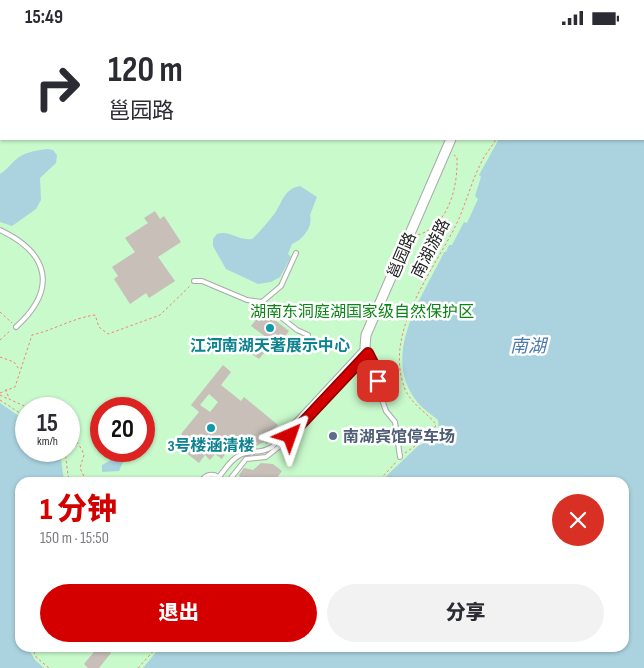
<!DOCTYPE html>
<html lang="zh">
<meta charset="utf-8">
<style>
:root{--surface:#fff;--page:#f2f2f3;--text:#2b2b33;--muted:#7c7c81;--accent:#d40000}
body{margin:0;font-family:"Sofia Sans Condensed","Noto Sans SC",sans-serif;background:var(--page);color:var(--text);height:100vh;display:flex;flex-direction:column;font-size:19px;white-space:nowrap}
*{box-sizing:border-box;margin:0}
p{font-size:16px;color:var(--muted)}
.icon{flex:none;width:28px;height:28px;fill:none;stroke:currentColor;stroke-width:2;stroke-linecap:round;stroke-linejoin:round}
.map{position:relative;flex:1;overflow:hidden}
.panel{position:absolute;left:15px;top:442px;width:614px;height:175px;display:flex;flex-direction:column;background:var(--surface);border-radius:15px;box-shadow:0 1px 4px #0004}
.panel>*{flex:none}
.hud{position:absolute;left:0px;top:0px;width:645px;height:105px;box-shadow:0 1px 4px #0004;background:#fff;color:var(--text);overflow:hidden}
.speed{position:absolute;left:15px;top:362px;display:flex;gap:10px;font-size:25px;font-weight:700;text-align:center}
.speed>*{display:grid;place-content:center;width:65px;height:65px;border-radius:50%;background:var(--surface);box-shadow:0 1px 4px #0004;line-height:1}
.speed small{font-size:12px;font-weight:400}
.speed .limit{border:8px solid #d22;background:#fff;color:#111}
.pin{position:absolute;display:grid;place-items:center;width:42px;height:42px;color:#fff;margin:-21px;border-radius:10px;box-shadow:0 2px 8px #0006}
.me{position:absolute;width:55px;margin:-28px;rotate:43deg;stroke-linejoin:round;filter:drop-shadow(0 0 4px #0008)}
.turn{display:flex;align-items:center;gap:18px;height:105px;padding:0 25px;font-size:22px}
.turn .icon{width:65px;height:65px;stroke-width:2.5}
.turn b{display:block;font-size:35px;line-height:42px}
.round{display:grid;place-items:center;flex:none;width:52px;height:52px;border-radius:26px;background:var(--page)}
.headline{display:flex;align-items:center;justify-content:space-between;height:85px;padding:0 25px}
h1{font-size:30px;font-weight:800;line-height:38px;color:var(--accent)}
.action{display:flex;gap:10px;margin-top:auto;padding:10px 25px}
.action a{flex:1;height:58px;border-radius:30px;background:var(--accent);color:#fff;font-size:20px;font-weight:800;line-height:58px;text-align:center}
.action a+a{background:var(--page);color:var(--text)}
.status{display:flex;justify-content:space-between;align-items:center;height:35px;padding:0 25px;background:var(--surface);direction:ltr}
.status svg{height:14px;fill:currentColor}
.map>svg:first-child{display:block}
.park{fill:#c8facc;fill-rule:evenodd}
.water{fill:#aad3df}
.building{fill:#c7bfb8;fill-rule:evenodd}
.lines{fill:none;stroke-linecap:round;stroke-linejoin:round}
.service-casing{stroke:#a9a9a9;stroke-width:6}
.tertiary-casing{stroke:#a9a9a9;stroke-width:11}
.path{stroke:#fa8072;stroke-width:1;stroke-dasharray:2.5 2.5;stroke-linecap:butt}
.service{stroke:#fff;stroke-width:4}
.tertiary{stroke:#fff;stroke-width:9}
.route-casing{stroke:#8a0000;stroke-width:12}
.route{stroke:#d40000;stroke-width:9}
.culture-dot{fill:#0f9aa8;stroke:#fff;stroke-width:2}
.service-dot{fill:#5c6f8a;stroke:#fff;stroke-width:2}
.labels{text-anchor:middle;stroke-width:5;stroke-linejoin:round;paint-order:stroke}
.street-label{font-size:16px;fill:#222;stroke:#fff}
.park-label{font-size:16px;fill:#0c8416;stroke:#fff}
.culture-label{font-size:16px;font-weight:bold;fill:#0d838f;stroke:#fff}
.service-label{font-size:16px;font-weight:bold;fill:#4e5e75;stroke:#fff;text-anchor:start}
.water-label{font-size:18px;font-style:italic;fill:#4a7aab;stroke:#fff}
</style>
<div class="status"><b>15:49</b><svg viewBox="0 0 49 12"><path d="M0 12V9h3v3zM5 12V6h3v6zM10 12V3h3v9zM15 12V0h3v12zM26 1h20v11H26zM47 4h2v5h-2z"/></svg></div>
<div class="map">
<svg width="644" height="633" viewBox="0 0 644 633">
<rect width="100%" height="100%" fill="#f2efe9"/>
<path class="park" d="M0,0H644V633H0ZM1,1H644V104H1ZM26,374H69V416H26ZM101,374H144V416H101ZM20,448H624V612H20Z"/>
<path class="water" d="M588,0H644V633H143L157,616L165,612H624V448L380,447L418,411L434,403L439,396L438,385C430,378 421,373 415,364C381,317 424,260 444,217H446L449,210H452L464,187L467,188L478,164L475,161L481,142L479,140L499,104H644V1Z
M47,114L53,115L57,120L56,128L40,143L41,165L36,174L12,191L0,187V139C8,134 12,127 19,122C27,117 38,115 47,114Z
M300,151L317,162L310,180C313,192 303,204 292,209L288,219L291,222L280,242L271,247L258,249L226,234L213,211V204L217,199C230,195 238,206 252,204C260,197 268,187 275,178C283,166 284,154 300,151Z
M0,368L26,386V416H60L64,447L20,448V612L28,613L35,625L44,633H0Z
M112,416H124L126,420L119,436L102,437V430L113,424Z"/>
<path class="building" d="M155,176L160,184L164,181L181,207L158,222L175,246L149,263L146,258L130,269L114,244L118,241L112,232L135,217L125,203L148,188L144,183Z
M263,276L289,296L278,311L251,291Z
M248,306L264,318L259,324L243,313Z
M223,330L231,337L221,350L241,366L244,362L278,390L273,395L277,398L267,409L264,407L256,411L250,408L249,410L234,404L222,424L215,419L210,425L205,420L199,428L176,410L183,401L181,399L199,377L191,370ZM209,359L218,367L210,377L200,370Z
M261,428L273,429L282,436L276,444L281,448H242L239,440L244,433L253,435Z
M98,612H104L111,618L99,633H88L84,629Z"/>
<g class="lines">
<g class="service-casing">
<path id="service" d="M0,195C49,218 58,254 16,292
M194,246H202L247,265L262,267L297,295L308,300
M262,267L281,251L296,218
M371,326L376,334L380,359L386,376L395,387L400,422
M219,442C226,433 234,420 246,418C258,415 259,419 272,412L364,313
M200,448C206,437 217,437 223,448
M227,448L246,424L266,422L280,411L367,319"/>
</g>
<g class="tertiary-casing">
<path id="tertiary" d="M541,1V0
M371,326L365,312L366,300L451,104"/>
</g>
<path class="path" d="M576,1L577,0
M418,200C449,190 458,152 457,122L454,120
M0,277L12,288
M0,305L11,295
M0,322L14,327L19,334
M6,354L9,364L31,374
M0,358L15,352L32,300C54,295 73,283 95,280L99,292L108,299L160,280L191,250
M0,360L8,364
M0,365L26,382
M69,394L82,415L84,420L80,433L87,448
M65,416L69,448
M405,418L433,398L436,389C422,373 407,367 402,345C388,292 433,236 456,190C466,169 471,147 482,126C485,119 492,112 496,104
M377,448L397,426
M32,612L36,622L49,633
M138,633L157,612"/>
<use href="#service" class="service"/>
<use href="#tertiary" class="tertiary"/>
</g>
<g class="lines">
<g class="route-casing">
<path id="route" d="M290,401L368,318L376,334L378,346"/>
</g>
<use href="#route" class="route"/>
</g>
<g class="culture-dot">
<circle cx="270" cy="293" r="5"/>
<circle cx="211" cy="393" r="5"/>
</g>
<circle class="service-dot" cx="333" cy="401" r="5"/>
<g class="labels">
<g class="street-label">
<text transform="translate(430 213) rotate(-63)" y="6">南湖游路</text>
<text transform="translate(401 220) rotate(-67)" y="6">邕园路</text>
</g>
<g class="park-label">
<text x="362" y="282">湖南东洞庭湖国家级自然保护区</text>
</g>
<g class="culture-label">
<text x="270" y="316">江河南湖天著展示中心</text>
<text x="211" y="416">3号楼涵清楼</text>
</g>
<g class="service-label">
<text x="343" y="407">南湖宾馆停车场</text>
</g>
<g class="water-label">
<text x="528" y="317">南湖</text>
</g>
</g>
</svg>
<div class="speed"><div>15<small>km/h</small></div><div class="limit">20</div></div>
<div class="pin" style="left:378px;top:346px;background:#d93025"><svg class="icon" aria-label="arrive" viewBox="0 0 24 24"><path d="M6 21V4h12l-3 4 3 4H6"/></svg></div>
<svg class="me" style="left:290px;top:401px" viewBox="-20 -20 40 40"><path d="M0-17L14 15 0 8-14 15z" fill="#d40000" stroke="#fff" stroke-width="4"/></svg>
<div class="hud">
<div class="turn"><svg class="icon" aria-label="right" viewBox="0 0 24 24"><path d="M7 20v-9h11M14 6l5 5-5 5"/></svg><div><b>120 m</b>邕园路</div></div>
</div>
<section class="panel">
<div class="headline"><div><h1>1 分钟</h1><p>150 m · 15:50</p></div><a class="round" style="background:#d93025;color:#fff"><svg class="icon" aria-label="close" viewBox="0 0 24 24"><path d="M6 6l12 12M18 6L6 18"/></svg></a></div>
<div class="action"><a>退出</a><a>分享</a></div>
</section>
</div>
